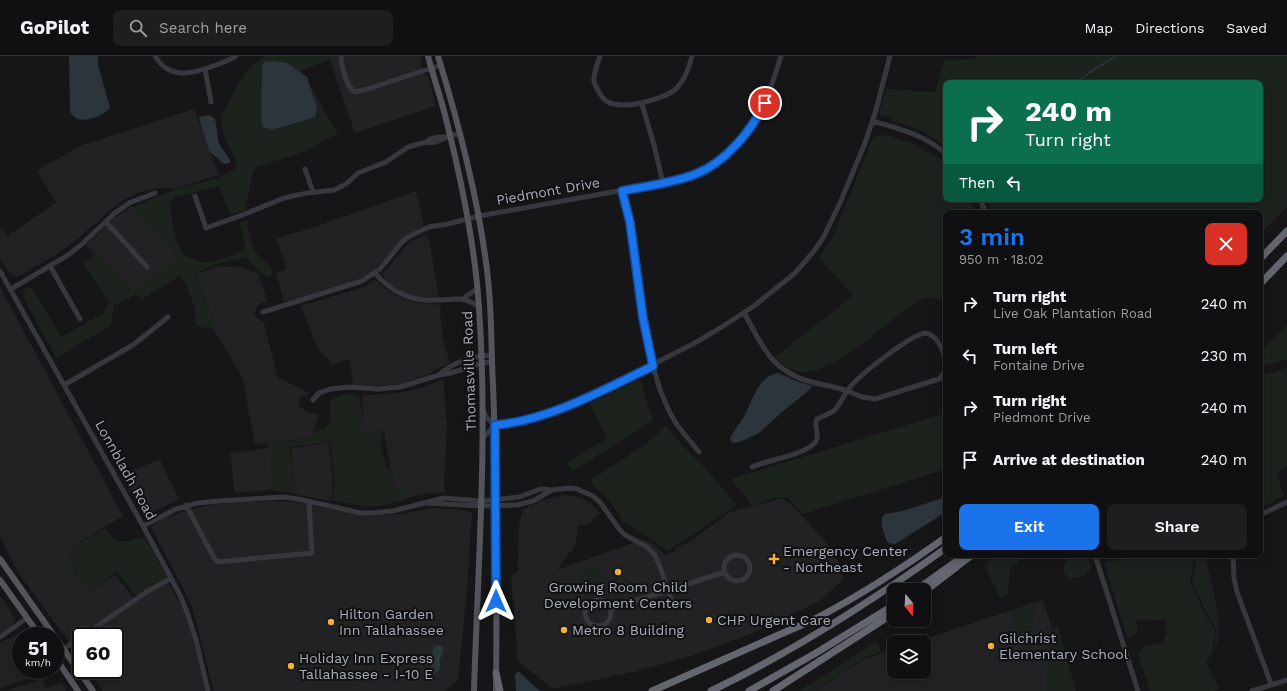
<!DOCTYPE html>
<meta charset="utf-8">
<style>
:root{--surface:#101012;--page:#1e1e20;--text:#f1f3f6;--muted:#9c9d9f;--line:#303032;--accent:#1a73e8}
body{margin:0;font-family:"Work Sans",sans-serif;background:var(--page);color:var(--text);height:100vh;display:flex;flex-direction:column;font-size:15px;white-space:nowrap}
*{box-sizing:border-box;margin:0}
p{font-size:13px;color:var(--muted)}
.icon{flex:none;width:22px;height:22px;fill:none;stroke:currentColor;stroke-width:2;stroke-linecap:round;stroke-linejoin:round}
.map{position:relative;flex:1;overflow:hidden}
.sheet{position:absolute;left:943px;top:154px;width:320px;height:348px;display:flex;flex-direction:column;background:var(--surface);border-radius:8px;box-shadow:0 2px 10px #0003,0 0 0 1px var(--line)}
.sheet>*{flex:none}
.banner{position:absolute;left:943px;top:24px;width:320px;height:122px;border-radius:8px;box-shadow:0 2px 10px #0003,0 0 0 1px var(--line);background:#0b6e4f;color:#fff;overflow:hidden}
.needle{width:26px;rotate:162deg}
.fabs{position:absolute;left:887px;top:527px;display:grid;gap:8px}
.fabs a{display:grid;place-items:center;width:44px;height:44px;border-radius:8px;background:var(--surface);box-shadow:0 2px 10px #0003,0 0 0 1px var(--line);font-size:20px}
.speed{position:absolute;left:12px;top:571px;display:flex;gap:8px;font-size:20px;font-weight:700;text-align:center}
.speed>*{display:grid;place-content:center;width:52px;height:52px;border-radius:50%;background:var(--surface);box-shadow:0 2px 10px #0003,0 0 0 1px var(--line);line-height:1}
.speed small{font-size:10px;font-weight:400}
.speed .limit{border:2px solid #111;border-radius:6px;background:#fff;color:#111}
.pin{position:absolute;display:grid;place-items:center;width:34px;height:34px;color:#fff;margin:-17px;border:2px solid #fff;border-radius:50%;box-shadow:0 1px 4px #0007}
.me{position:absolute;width:44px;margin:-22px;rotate:0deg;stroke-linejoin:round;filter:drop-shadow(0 0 3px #0008)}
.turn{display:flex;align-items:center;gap:14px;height:84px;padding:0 16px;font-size:18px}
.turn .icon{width:52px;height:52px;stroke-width:2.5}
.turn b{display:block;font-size:28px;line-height:34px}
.then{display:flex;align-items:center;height:38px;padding:0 16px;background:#0003;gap:8px;font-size:15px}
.round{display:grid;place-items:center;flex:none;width:42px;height:42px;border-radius:8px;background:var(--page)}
.overview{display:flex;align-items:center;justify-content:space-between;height:68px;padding:0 16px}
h1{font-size:24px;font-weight:600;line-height:30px;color:var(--accent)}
.cta{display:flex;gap:8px;margin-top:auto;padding:8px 16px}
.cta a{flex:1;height:46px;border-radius:8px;background:var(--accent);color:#fff;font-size:16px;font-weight:600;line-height:46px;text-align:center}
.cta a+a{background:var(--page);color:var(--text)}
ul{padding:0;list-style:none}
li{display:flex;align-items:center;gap:12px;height:52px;padding:0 16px}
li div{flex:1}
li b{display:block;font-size:15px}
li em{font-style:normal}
header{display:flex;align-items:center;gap:24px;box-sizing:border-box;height:56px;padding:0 20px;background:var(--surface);border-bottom:1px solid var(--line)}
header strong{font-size:19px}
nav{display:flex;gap:22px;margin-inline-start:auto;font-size:14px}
.search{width:280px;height:36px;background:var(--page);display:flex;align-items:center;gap:10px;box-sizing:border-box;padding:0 14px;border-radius:8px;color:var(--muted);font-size:15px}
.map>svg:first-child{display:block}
.built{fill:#222225}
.green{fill:#1c231d}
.water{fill:#2c353c}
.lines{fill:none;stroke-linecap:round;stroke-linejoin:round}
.stream{stroke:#2c353c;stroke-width:1.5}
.minor{stroke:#37383d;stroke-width:5}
.major{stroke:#53555c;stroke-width:6}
.highway{stroke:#63666e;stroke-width:7}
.route-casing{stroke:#114b97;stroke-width:10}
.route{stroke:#1a73e8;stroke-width:7}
.poi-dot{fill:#f2b134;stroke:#111113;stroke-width:1.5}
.labels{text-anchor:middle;stroke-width:4;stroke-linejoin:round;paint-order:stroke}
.street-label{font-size:14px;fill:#a8adb8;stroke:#111113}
.poi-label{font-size:14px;fill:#a8adb8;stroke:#111113;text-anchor:start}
</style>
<header>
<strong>GoPilot</strong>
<div class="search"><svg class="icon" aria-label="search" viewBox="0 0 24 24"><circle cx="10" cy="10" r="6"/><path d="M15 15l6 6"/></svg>Search here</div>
<nav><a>Map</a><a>Directions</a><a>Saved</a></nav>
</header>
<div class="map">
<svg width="1287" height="635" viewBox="0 0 1287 635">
<rect width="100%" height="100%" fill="#161618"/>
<path class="built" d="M342,0H420L424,18L428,20L436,50L355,77L330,4Z
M194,53L219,119L175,132H159L137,137L119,147L76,184L60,196L18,221L10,218L0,203V174L2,172L7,180L56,147L37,114L83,89Z
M416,135L424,169L404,181L385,203L372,216L360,223L345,229L284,246L276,217L287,213L276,182L312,172Z
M132,150L180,201L136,237L86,189L113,163Z
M424,179L429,183L439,242L415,241L402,236L389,228L384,222L383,217L409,187Z
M220,210L238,211L258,217L268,247L264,246L257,250L254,259L264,267L278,322L310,337L299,342V347L300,351L309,357L319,358L312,382L255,388L244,330L240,317L211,269L195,218Z
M375,224L388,235L401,242L413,246L440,249L442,280L450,307L424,320L401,328L374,330L353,329L350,303L332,308L317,291L301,250L364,231Z
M0,231L123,460L66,495L92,535L116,519L133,542L166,522L186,558L191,574L205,635H103L90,614H115V580H81V602L24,525L8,498L0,478Z
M443,324L447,368L444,436L418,439L396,446L384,375L364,377L362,339L384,338L398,337L417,333Z
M329,387L333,425L331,445L294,438L291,392Z
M270,392L274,434L235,437L230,397Z
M160,404L179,443L146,460L120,418Z
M565,439L582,442L590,447L600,457L587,469H578L576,488L557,514L644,483L653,488L665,499L674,496L678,490L686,488L730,456L782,442L792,449L825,485L838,504L843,523L820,545L753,577L697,598L637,615L553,633L518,605L511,520L518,515L519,468L523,453L547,443Z
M272,445L296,446L365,460L401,458L434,452L456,453L472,456L467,532L458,624L445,635H214L191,548L151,471L163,462L199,451L229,447Z
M0,540L16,564L7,573L0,578Z
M1043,544L1072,635H815L860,605L894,593V616H924V586H916Z
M26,573L29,580H21V614H46L47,616L0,632V587Z
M42,623L46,632L62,627L67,635H4Z"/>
<path class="green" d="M264,0H342L301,14L338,78L303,96L256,111L252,120L245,155L230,158L219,130L175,141C174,143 172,144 171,146C168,151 176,184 179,191C182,198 189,202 196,204C212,210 232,200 246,193L240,167L247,164C249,175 250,188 257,198C263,207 270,205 273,217L268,221L260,217L246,201C234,204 203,208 197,220L214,263V271L207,272L196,270L194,250L186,228L180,220L141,244L136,238L126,244L114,249L111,269L56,302L23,240L25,233L29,231L33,233L61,281L104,257L109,245L83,208L97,196L136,235L173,202L172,194L136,155L135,150L176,133L218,122L236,113V103L226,86L222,70V59L241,23L250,12Z
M981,0H1287V150L1260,179V157H992L987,143H1260V27H946V89L917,72L889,64L895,62L879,58L886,33L935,36L945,4L972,3Z
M882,78L911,87L946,106V143H970L975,157H946V246C940,243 932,240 925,242C919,243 912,250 907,253C879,271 824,330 789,313C784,311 779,304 775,301L853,240L819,201L832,183L873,82Z
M1287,269V303L1260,311V296Z
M1287,312V409L1277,416L1283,440L1260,453V320Z
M640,324L653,364L573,415L566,407L608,382L589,347Z
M351,338L359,339L365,375L382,373L381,391L387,412L393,420L395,431L404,434L406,442L381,450H364L332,444L335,424L330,386L289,391L297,437L274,435L268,387L311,383L313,375L325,373L330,364V344L339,340Z
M946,357V413L803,458L788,442L778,441L752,449L731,423Z
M666,370L682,389L703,410L737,449L668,495L633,471L623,466L610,445L593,430L591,424L646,388Z
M105,473C112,481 118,488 130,485C135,484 139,481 145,481L167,521L136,540L117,516L89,537L73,521V506L66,495Z
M998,499H1028L1010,511L1008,538L1000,542L985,509Z
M1068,499H1087L1091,512L1085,520L1069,523L1064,517V509Z
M1144,499H1195L1190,525L1204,557L1215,574L1213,595L1206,607L1219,633L1214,635H1150L1138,598L1143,591L1163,586L1167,577L1165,564L1136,565L1138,576L1127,582L1104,506L1144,501Z
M1197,499H1205C1210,524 1226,569 1215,593L1216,573L1206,556L1192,525Z
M598,510L602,524L590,528L591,533L584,536L577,517Z
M1034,549L1035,555L1029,589L1027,593L1022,587L1010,556Z
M1056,570L1058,571L1076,635H1046V631L1049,604L1050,576Z
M877,585L881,596L865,601L814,635H799Z"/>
<path class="water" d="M69,0H98V9L110,52C105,59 87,66 78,63C75,62 72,58 70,57Z
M272,5L287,7L307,21L317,52L315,61L272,74L263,71L261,63L262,11L264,6Z
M207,59L211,60L215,63L219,88L230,104V107L224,108L209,95L199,62V61Z
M779,317L796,325L812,330L807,336L782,356L759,377L740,386L732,387L730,382C734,374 740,367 745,359C753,343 758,320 779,317Z
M946,441V456L895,488L888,487C885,482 879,465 883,460C886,456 893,457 898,456C914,452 930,446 946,441Z
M440,589L442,590L444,595L440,603V614L434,618L430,616L431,611L434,606L432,595L435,590Z
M519,616L540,635H516L515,619L516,617Z"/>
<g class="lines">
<path class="stream" d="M1076,27L1090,16L1116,0"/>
<path class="minor" d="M155,0C169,24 192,18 213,10C221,7 229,5 236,0
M341,0C341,9 347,32 355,36L368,33L441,9
M600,0C598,6 595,14 594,21C593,25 595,29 597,32C600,40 606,47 614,48C629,52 664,43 676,33C685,24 689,12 692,0
M205,13L211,46
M642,48L654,89L663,127
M872,65C898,72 925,79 946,98
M426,86C434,88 439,85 446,81C450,79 455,79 459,78
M305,113L313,136
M622,135L630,166L643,262L653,310L660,334L669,355L677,369L699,396
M195,140L206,172L245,158L284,142L307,137L334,134L346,128L358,117L386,106L408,91L426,86L430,83L439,81H446
M980,143L986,157
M106,166L147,211
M50,210L80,263
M0,215L143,470L179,537L187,556L196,584L208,635
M375,217C390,235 411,246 435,244C454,244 463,239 479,251
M11,233L68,199L81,189L115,157L129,147L155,137
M464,242L477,233
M263,256L362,225L380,213L402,186L408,181L418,176L429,171L448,168L479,160L663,127C676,125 692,122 704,115C730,100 753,74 765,47C771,32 776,16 781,0
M744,257C762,288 770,314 808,325C821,329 834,330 847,335L838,350L834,355L817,363C813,370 820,378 816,385C808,399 766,404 752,411
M925,277C938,278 947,300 945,313C945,317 942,320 939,323L875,343L862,341L847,335C856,321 909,280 925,277Z
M440,318C454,306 473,300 492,299
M64,329L133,289L168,261
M313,344L319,337L330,333L349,331L378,333L400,331L439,319L451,317L482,307L492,306
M483,354L487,362L495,369
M483,382L495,369L528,364L560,353L626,322L693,288L717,274L754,250L795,217L814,195L823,182L840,147L865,87L876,54L890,0
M427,447L481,450L517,449L533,445L552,434
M186,449L214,502L218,506L312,497L309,446
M1260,459L1287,446
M143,470L176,453L198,447L219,445L283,441L298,443L361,457H372L393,455L444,442L481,445L519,441L541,433L552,434L570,432L577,433L593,440L600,446L619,473L625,479L647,491L654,498L659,508L673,548
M724 512a13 13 0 1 1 26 0a13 13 0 1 1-26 0Z
M1095,499L1138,635
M1233,499L1234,522L1237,536L1271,628
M585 557a13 13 0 1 1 26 0a13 13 0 1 1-26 0Z
M610,553L725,516
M83,580L145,537L171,522
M0,581L27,562
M64,593L81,581
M1252,635L1287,624"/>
<path class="major" d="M428,0C433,20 440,39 445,59C461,122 475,187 479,252C488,379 478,507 474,635
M438,0C460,72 480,148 488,223C492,258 491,294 493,329C497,431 497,533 496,635
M0,503L93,635
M0,524L40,580
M55,601L78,635"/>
<path class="highway" d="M1260,203L1287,175
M1260,228L1287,200
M916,534L965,499
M924,536L972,499
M496,617L500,635
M652,635L815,563C861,539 904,511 946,481
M711,635C794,595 872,545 946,492
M749,635L816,597L894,549
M773,635L894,557"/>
</g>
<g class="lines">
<g class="route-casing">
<path id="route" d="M496,545L495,369C548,365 605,333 653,310L643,262L630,166L622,135C647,130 673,127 696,118C726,106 751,75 765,47"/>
</g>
<use href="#route" class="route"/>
</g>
<g class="poi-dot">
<path d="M772 497h4v4h4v4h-4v4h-4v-4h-4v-4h4z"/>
<circle cx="618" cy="516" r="4"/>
<circle cx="709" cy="564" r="4"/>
<circle cx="331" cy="566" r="4"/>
<circle cx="564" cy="574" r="4"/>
<circle cx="991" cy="590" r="4"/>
<circle cx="291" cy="610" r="4"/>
</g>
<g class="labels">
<g class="street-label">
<text transform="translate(548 135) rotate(-10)" y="5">Piedmont Drive</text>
<text transform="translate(469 315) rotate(-92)" y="5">Thomasville Road</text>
<text transform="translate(126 414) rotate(61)" y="5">Lonnbladh Road</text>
</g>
<g class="poi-label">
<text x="783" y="500">Emergency Center<tspan x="783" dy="16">- Northeast</tspan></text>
<text x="618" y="536" text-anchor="middle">Growing Room Child<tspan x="618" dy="16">Development Centers</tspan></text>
<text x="339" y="563">Hilton Garden<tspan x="339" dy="16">Inn Tallahassee</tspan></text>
<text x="717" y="569">CHP Urgent Care</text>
<text x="572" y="579">Metro 8 Building</text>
<text x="999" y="587">Gilchrist<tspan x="999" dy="16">Elementary School</tspan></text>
<text x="299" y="607">Holiday Inn Express<tspan x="299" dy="16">Tallahassee - I-10 E</tspan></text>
</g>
</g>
</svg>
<div class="fabs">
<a><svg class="needle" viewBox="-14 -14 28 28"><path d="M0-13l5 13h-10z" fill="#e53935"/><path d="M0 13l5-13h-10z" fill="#9c9d9f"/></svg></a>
<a><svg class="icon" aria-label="layers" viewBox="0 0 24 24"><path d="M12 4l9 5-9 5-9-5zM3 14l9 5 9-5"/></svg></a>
</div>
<div class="speed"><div>51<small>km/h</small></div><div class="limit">60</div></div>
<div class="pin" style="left:765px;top:47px;background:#d93025"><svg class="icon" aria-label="arrive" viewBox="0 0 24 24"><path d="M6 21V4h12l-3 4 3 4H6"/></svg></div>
<svg class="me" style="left:496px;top:545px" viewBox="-20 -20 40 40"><path d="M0-17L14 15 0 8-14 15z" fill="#1a73e8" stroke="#fff" stroke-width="4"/></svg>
<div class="banner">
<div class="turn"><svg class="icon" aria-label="right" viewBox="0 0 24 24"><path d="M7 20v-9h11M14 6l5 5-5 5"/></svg><div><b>240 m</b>Turn right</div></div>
<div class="then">Then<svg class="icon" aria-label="left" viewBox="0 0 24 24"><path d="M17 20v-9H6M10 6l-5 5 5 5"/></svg></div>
</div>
<section class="sheet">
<div class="overview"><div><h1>3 min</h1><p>950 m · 18:02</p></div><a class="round" style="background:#d93025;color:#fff"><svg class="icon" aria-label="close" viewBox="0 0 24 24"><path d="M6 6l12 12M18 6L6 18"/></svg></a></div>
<ul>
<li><svg class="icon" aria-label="right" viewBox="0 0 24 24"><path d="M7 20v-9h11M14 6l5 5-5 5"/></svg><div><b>Turn right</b><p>Live Oak Plantation Road</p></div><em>240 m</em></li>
<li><svg class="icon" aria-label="left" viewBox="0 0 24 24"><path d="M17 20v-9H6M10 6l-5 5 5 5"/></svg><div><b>Turn left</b><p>Fontaine Drive</p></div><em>230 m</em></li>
<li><svg class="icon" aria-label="right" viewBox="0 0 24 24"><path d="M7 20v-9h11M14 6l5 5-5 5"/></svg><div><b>Turn right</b><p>Piedmont Drive</p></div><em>240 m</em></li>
<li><svg class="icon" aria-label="arrive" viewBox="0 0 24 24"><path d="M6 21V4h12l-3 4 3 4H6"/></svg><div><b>Arrive at destination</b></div><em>240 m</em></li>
</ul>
<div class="cta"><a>Exit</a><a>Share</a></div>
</section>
</div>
